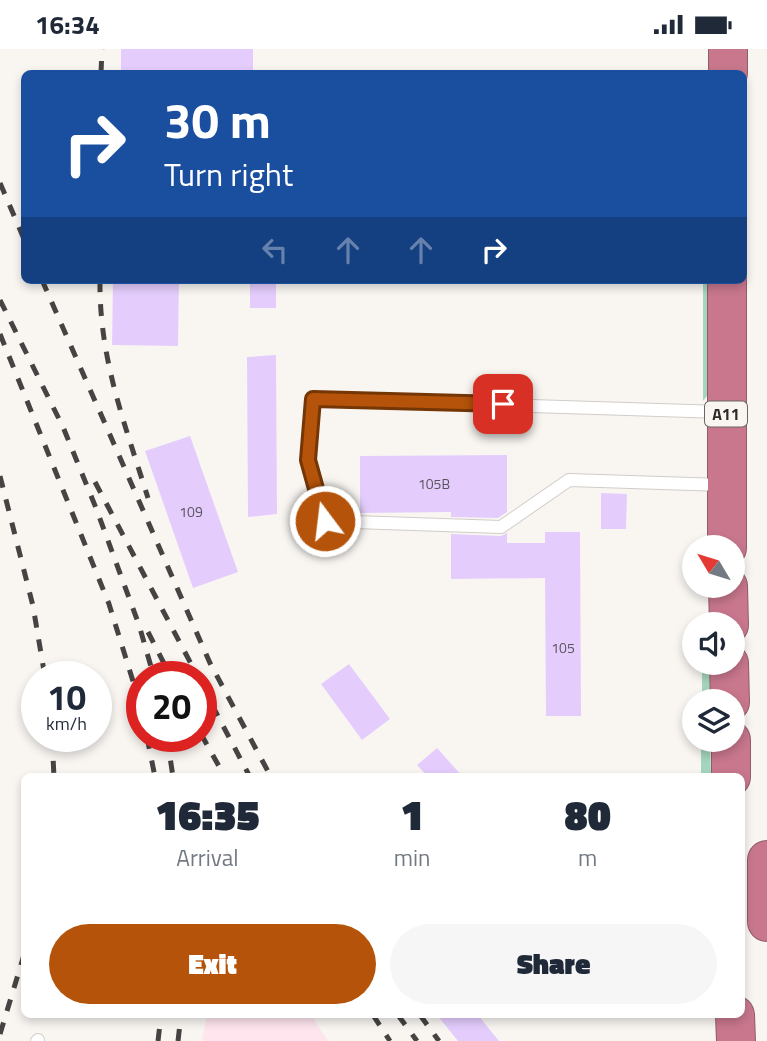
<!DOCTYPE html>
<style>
:root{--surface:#fff;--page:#f6f6f7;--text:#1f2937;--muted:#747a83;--accent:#b45309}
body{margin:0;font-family:"Titillium Web",sans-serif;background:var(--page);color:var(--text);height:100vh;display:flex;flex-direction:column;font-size:26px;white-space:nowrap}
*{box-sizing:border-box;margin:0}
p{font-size:23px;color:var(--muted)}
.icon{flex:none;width:38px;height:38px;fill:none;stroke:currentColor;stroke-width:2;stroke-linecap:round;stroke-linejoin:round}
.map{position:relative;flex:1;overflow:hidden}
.panel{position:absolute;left:21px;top:724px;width:724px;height:245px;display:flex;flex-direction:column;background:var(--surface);border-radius:10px;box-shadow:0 4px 10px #0003}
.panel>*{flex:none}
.guide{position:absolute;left:21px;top:21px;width:726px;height:214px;border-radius:10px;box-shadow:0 4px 10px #0003;background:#1a4fa0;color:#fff;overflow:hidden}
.needle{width:46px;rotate:308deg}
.tools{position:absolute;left:682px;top:486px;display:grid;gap:14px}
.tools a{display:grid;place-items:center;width:63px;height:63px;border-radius:50%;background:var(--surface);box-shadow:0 4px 10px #0003;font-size:35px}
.speed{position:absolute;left:21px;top:612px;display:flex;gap:14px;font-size:35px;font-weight:700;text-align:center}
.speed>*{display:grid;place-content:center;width:91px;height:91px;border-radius:50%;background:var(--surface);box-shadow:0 4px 10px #0003;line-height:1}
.speed small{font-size:18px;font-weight:400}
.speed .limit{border:10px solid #d22;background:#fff;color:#111}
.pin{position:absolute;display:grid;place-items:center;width:60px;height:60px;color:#fff;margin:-30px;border-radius:14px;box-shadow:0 4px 10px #0006}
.me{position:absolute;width:77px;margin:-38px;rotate:345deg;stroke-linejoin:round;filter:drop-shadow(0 0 5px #0008)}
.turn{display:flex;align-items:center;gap:24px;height:147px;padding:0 28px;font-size:32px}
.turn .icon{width:91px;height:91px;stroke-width:2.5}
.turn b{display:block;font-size:49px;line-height:60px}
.lanes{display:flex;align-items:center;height:66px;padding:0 28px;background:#0003;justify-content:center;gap:35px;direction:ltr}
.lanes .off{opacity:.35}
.eta{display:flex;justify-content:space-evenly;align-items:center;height:119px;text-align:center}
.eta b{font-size:42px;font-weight:800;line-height:49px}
.cta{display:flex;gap:14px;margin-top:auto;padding:14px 28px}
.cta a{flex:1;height:80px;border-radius:42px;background:var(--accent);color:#fff;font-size:28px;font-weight:800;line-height:80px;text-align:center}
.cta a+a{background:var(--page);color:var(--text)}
.status{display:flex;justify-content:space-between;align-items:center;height:49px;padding:0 35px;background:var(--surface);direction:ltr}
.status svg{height:19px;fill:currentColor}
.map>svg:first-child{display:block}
.commercial{fill:#fee5ee}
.green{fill:#a4d6bd}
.building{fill:#e4cdfd}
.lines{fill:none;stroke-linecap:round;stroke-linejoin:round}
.lane-casing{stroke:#d1cdc9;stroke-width:14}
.highway-casing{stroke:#915c6a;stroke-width:40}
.lane{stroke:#fff;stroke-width:12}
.highway{stroke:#c8778d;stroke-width:38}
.rail{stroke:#454442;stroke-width:5;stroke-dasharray:12 12;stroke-linecap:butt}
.route-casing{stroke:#753606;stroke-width:18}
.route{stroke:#b45309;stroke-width:12}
.labels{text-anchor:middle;stroke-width:5;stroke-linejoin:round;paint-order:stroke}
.number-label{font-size:14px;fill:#59535d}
.shield{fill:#f9f6f2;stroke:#696765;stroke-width:2}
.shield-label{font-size:16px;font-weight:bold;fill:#2b2a28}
</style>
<div class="status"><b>16:34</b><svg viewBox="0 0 49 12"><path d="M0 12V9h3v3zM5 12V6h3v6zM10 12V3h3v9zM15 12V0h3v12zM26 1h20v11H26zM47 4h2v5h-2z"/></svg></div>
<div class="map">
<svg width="767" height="992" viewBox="0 0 767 992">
<rect width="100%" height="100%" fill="#f9f6f2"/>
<path class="commercial" d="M207,966H311L328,992H202Z"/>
<path class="green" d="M703,231H713L711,342L703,352Z
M702,614H710V653H702Z
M701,691H710L711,728H701Z"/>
<path class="building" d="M121,0H253V24H121Z
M113,231H179L178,297L112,296Z
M250,231H276V259H250Z
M276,306L277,465L248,468L247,308Z
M190,387L238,523L193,539L145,402Z
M507,406V463L498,469L451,468V463L360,464V407Z
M601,444L627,445L626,480H601Z
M545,483H580L581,667H546L545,529L451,530V485L501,487L507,484V494H545Z
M349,615L390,670L362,691L321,635Z
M437,699L463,728H428L417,716Z
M437,966H478L499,992H458Z"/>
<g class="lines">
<g class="lane-casing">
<path id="lane" d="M722,363L313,350L308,411L325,472L501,478L569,431L723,436
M37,992L38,991"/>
</g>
<g class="highway-casing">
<path id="highway" d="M728,24V0
M727,231V499
M728,537L729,576
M729,614L730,653
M731,691V728
M767,811V873
M735,966L736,992"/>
</g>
<use href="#lane" class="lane"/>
<use href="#highway" class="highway"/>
<path class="rail" d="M101,24L102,0
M0,134L24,190
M42,231L210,614L271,728
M100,231C99,310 125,375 148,449
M0,251L63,378L96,459L139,576L154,628
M0,285L109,555L142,661
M0,427L33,557L45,628
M95,433L198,628
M148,583L171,628
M201,635L250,728
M201,685L225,728
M52,688L54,728
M147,688L155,728
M167,688L173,728
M373,966L390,992
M398,966L417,992
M420,966L439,992
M0,985L24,906
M158,992L161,966
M178,992L181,966"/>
</g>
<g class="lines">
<g class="route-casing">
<path id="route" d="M325,472L308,411L313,350L503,355"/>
</g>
<use href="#route" class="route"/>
</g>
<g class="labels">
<g class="number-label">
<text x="434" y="440">105B</text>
<text x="191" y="468">109</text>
<text x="563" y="604">105</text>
</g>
<rect class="shield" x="705" y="352.5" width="42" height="25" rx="5"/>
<g class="shield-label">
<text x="726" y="371">A11</text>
</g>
</g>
</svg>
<div class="tools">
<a><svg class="needle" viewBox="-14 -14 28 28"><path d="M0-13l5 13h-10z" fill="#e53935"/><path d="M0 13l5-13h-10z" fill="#747a83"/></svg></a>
<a><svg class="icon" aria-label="sound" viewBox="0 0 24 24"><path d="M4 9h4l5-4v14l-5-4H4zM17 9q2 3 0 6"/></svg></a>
<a><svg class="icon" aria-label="layers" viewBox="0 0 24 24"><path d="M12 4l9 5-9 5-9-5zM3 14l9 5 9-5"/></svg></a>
</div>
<div class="speed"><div>10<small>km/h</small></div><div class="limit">20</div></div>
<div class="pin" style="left:503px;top:355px;background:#d93025"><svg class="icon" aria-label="arrive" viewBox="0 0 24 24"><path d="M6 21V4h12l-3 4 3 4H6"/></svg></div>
<svg class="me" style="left:325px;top:472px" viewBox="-20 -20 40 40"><circle r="17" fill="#b45309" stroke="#fff" stroke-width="3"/><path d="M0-11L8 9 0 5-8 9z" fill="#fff"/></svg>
<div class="guide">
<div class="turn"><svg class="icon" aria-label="right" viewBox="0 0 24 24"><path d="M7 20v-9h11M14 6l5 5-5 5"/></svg><div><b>30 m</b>Turn right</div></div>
<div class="lanes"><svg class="icon off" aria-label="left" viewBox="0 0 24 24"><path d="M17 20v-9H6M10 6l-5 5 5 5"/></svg><svg class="icon off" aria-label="ahead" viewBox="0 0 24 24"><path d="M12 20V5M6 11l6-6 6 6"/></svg><svg class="icon off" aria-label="ahead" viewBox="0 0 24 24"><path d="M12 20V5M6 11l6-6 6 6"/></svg><svg class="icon" aria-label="right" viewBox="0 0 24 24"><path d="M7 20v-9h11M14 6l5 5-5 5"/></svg></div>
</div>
<section class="panel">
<div class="eta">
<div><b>16:35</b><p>Arrival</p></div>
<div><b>1</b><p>min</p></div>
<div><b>80</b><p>m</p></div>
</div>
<div class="cta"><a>Exit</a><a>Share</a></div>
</section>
</div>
